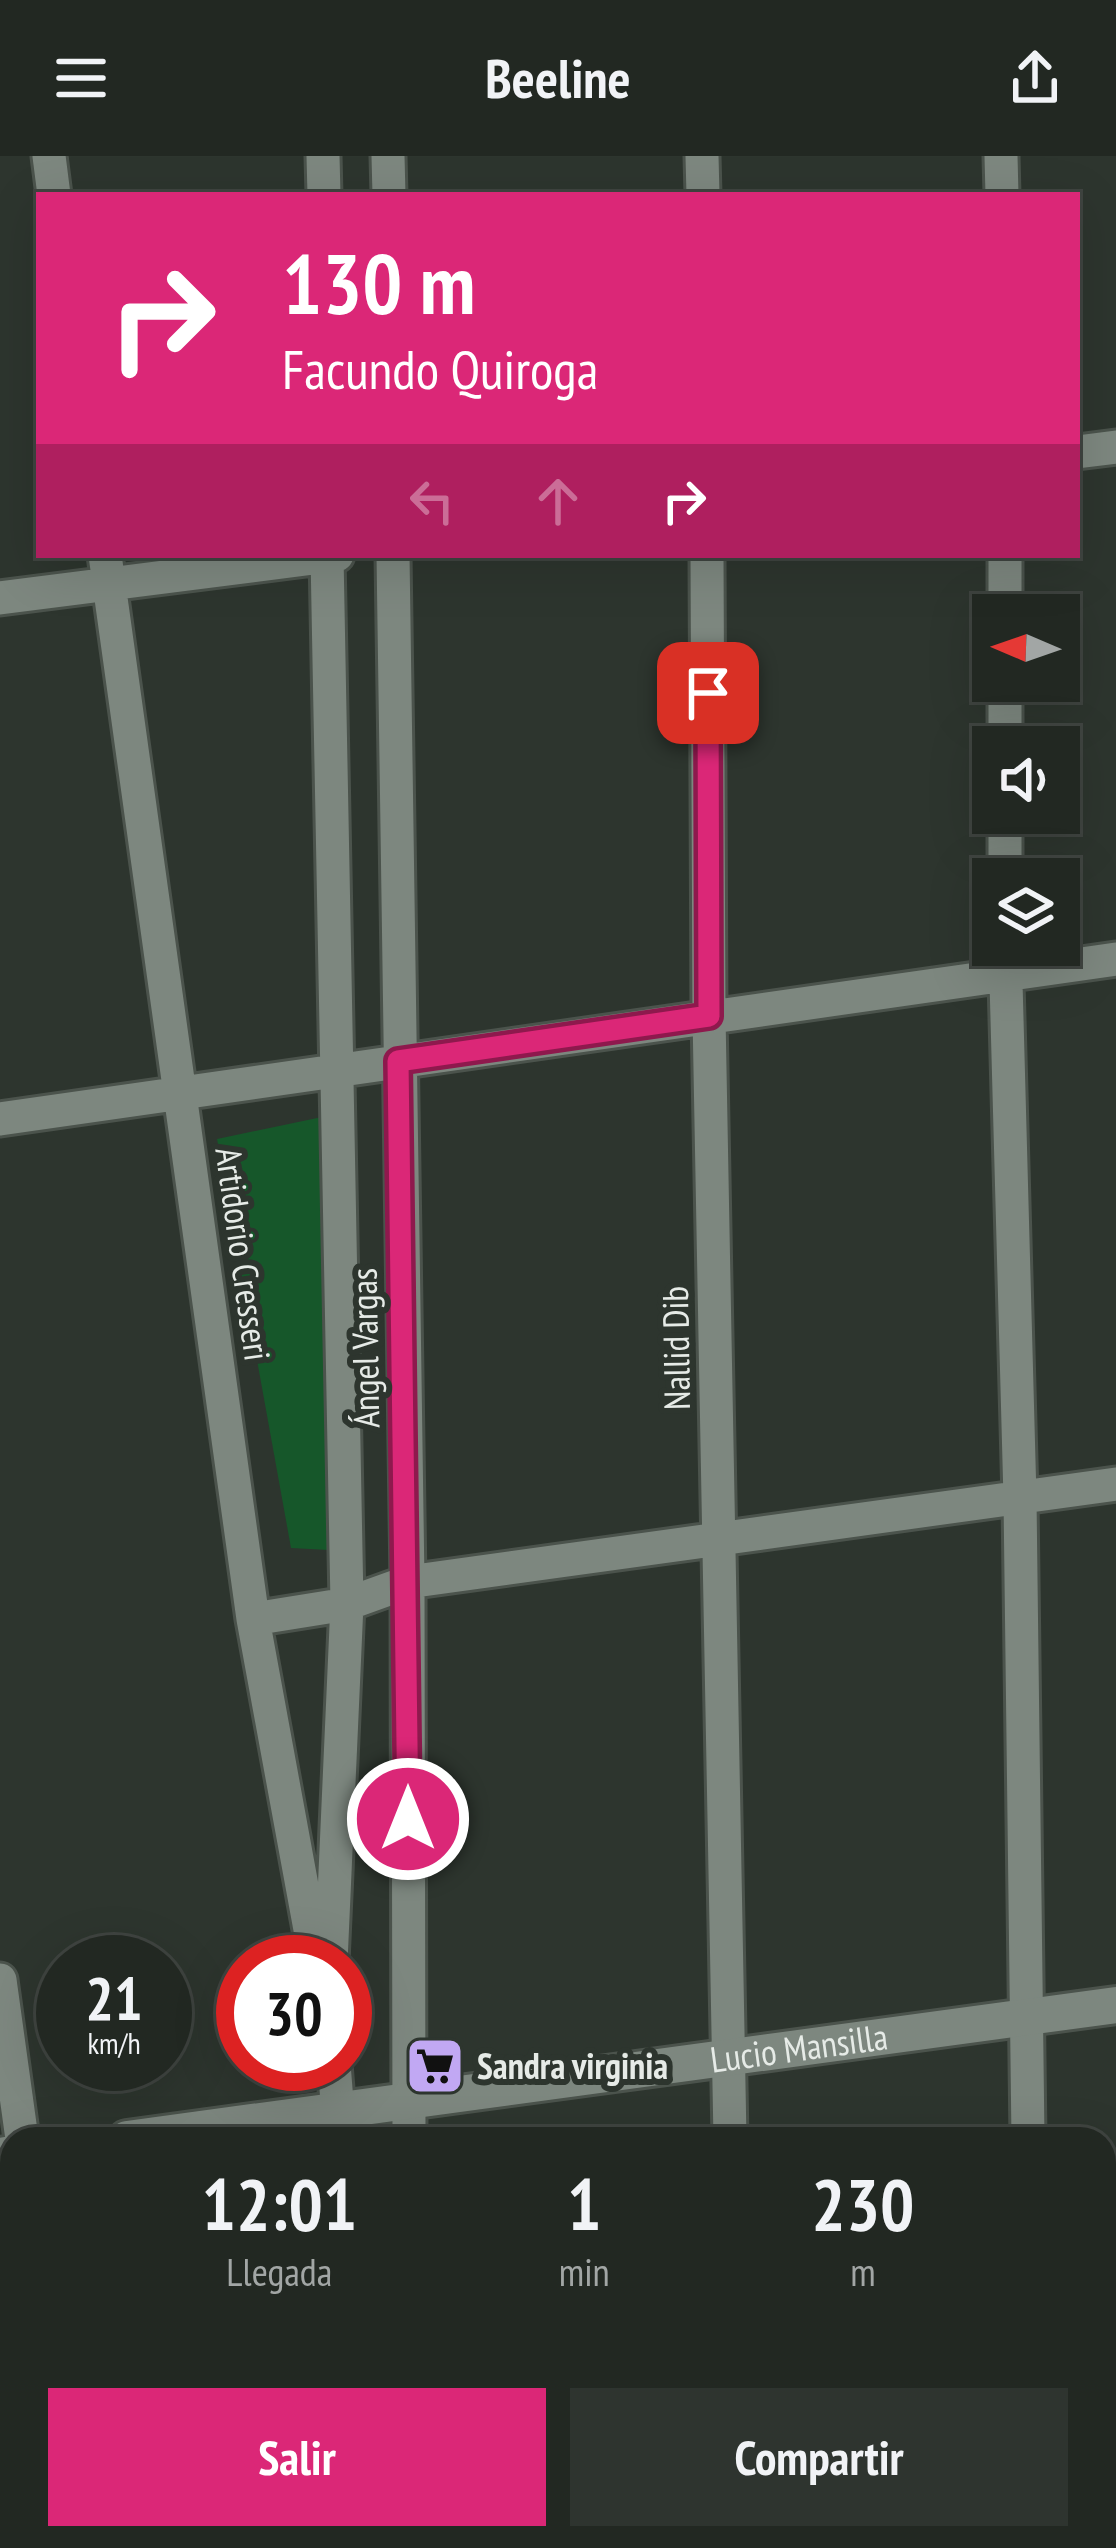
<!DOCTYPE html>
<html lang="es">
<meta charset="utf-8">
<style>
:root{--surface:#222822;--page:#2e342f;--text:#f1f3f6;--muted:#a2a6a5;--line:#3f4440;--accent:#db2777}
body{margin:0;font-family:"PT Sans Narrow",sans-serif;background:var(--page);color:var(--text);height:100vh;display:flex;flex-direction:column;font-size:45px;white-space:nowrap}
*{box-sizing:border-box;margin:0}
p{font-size:39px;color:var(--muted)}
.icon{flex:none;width:66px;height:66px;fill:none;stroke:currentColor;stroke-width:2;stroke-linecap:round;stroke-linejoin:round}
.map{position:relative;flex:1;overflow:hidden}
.panel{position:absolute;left:0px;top:1971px;width:1116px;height:423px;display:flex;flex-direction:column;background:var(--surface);border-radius:36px 36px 0 0;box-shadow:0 12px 48px #0002,0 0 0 3px var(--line)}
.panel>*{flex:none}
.hud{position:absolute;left:36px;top:36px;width:1044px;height:366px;border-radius:0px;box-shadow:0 12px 48px #0002,0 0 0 3px var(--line);background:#db2777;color:#fff;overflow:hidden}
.needle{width:78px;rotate:272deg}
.fabs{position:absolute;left:972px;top:438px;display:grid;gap:24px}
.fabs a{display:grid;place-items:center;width:108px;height:108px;border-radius:0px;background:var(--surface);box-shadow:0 12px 48px #0002,0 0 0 3px var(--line);font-size:60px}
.speed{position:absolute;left:36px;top:1779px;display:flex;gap:24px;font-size:60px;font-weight:700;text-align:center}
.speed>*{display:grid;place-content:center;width:156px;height:156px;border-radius:50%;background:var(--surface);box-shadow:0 12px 48px #0002,0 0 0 3px var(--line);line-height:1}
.speed small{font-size:30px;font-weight:400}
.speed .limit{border:18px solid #d22;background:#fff;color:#111}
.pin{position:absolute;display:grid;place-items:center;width:102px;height:102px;color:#fff;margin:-51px;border-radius:24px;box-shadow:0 6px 18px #0006}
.me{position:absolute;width:132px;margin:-66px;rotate:0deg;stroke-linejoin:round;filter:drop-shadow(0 0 9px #0008)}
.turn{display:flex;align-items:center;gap:42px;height:252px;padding:0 48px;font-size:54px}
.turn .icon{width:156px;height:156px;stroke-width:2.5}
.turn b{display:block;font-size:84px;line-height:102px}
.lanes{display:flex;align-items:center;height:114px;padding:0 48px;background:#0003;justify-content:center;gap:60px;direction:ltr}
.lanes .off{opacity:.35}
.eta{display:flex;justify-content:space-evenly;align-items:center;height:204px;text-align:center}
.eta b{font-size:72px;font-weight:800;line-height:84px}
.action{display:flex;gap:24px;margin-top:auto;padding:24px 48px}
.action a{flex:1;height:138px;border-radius:0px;background:var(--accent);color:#fff;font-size:48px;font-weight:800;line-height:138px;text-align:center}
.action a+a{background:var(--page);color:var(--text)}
header{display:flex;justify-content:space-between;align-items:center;height:156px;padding:0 48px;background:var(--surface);font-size:54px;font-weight:800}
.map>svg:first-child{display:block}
.green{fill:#16572a}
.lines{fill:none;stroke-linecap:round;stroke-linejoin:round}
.street-casing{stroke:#4b534c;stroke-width:39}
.secondary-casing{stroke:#4b534c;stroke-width:42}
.street{stroke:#7d877f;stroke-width:33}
.secondary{stroke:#7d877f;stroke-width:36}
.route-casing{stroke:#8e194d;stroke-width:30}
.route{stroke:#db2777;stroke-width:21}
.labels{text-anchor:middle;stroke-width:12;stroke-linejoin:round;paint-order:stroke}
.street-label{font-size:36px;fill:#e6ebe7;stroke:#2d352e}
.poi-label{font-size:36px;font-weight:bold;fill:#e6ebe7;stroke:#2d352e;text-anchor:start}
</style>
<header><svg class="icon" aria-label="menu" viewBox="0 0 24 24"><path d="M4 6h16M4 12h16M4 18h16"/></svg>Beeline<svg class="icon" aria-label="share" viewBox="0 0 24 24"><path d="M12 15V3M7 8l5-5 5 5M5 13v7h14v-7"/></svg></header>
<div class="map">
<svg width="1116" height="2392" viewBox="0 0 1116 2392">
<rect width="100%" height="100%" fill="#2d352e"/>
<path class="green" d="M322,961L329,1394L291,1392L217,983Z"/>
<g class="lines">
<g class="street-casing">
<path id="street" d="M49,0L54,39
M323,0L324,39
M388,0L389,39
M702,0L703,39
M1001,0L1002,39
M1077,296L1116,291
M105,399L253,1463L316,1806
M327,399L347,1448L331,1806
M393,399L408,1426L409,1983
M707,399L709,860L730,1983
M1005,399V459
M0,442L337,399
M1005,525V591
M1005,657V723
M1005,789L1020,1342L1028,1983
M0,963L1116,803
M253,1463L347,1448L408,1426L1116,1328
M0,1824L22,1983
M334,1908L340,1983
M75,2382L76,2392
M414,2382V2392
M732,2382V2392
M1032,2382L1033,2392
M337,2392V2382"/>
</g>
<g class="secondary-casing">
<g id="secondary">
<path id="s1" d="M127,1983L1116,1849"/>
<path d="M0,2000L12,1998"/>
</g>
</g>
<use href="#street" class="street"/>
<use href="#secondary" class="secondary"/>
</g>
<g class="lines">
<g class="route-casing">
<path id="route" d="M408,1663L398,905L709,860L708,537"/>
</g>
<use href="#route" class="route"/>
</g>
<defs>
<g id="supermarket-square" transform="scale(3)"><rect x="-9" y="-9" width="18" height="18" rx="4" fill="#c1a8f3" stroke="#2d352e"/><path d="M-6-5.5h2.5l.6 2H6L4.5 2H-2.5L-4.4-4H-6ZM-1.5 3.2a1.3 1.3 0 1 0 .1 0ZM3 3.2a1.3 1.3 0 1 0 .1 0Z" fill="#111"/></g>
</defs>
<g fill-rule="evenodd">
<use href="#supermarket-square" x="435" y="1910"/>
</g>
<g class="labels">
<g class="street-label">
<text transform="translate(243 1098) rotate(82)" y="13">Artidorio Cresseri</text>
<text transform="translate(365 1192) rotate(-91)" y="13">Ángel Vargas</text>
<text transform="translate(676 1192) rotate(-91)" y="13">Nallid Dib</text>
<text dy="13" stroke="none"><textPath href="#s1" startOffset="678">Lucio Mansilla</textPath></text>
</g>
<g class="poi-label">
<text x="477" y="1923">Sandra virginia</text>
</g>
</g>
</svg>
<div class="fabs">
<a><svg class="needle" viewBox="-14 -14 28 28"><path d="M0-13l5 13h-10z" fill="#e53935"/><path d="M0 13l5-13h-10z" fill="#a2a6a5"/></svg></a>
<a><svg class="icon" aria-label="sound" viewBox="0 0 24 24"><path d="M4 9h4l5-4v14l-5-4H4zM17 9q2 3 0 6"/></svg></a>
<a><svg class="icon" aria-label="layers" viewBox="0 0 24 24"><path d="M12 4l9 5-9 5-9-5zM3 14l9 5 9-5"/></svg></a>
</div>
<div class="speed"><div>21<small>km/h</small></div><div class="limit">30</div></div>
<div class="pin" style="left:708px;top:537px;background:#d93025"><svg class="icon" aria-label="arrive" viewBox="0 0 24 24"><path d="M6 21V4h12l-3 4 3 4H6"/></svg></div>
<svg class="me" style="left:408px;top:1663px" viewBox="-20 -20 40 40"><circle r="17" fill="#db2777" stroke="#fff" stroke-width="3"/><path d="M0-11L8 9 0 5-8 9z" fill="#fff"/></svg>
<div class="hud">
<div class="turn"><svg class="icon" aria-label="right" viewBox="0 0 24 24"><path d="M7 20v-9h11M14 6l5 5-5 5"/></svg><div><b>130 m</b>Facundo Quiroga</div></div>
<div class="lanes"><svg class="icon off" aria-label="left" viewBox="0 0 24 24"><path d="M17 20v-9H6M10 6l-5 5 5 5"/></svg><svg class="icon off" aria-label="ahead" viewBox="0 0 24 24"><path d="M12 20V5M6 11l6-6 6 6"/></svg><svg class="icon" aria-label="right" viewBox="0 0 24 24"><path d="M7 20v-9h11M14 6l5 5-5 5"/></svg></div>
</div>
<section class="panel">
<div class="eta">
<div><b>12:01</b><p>Llegada</p></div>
<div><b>1</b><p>min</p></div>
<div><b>230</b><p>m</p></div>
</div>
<div class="action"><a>Salir</a><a>Compartir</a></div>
</section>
</div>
